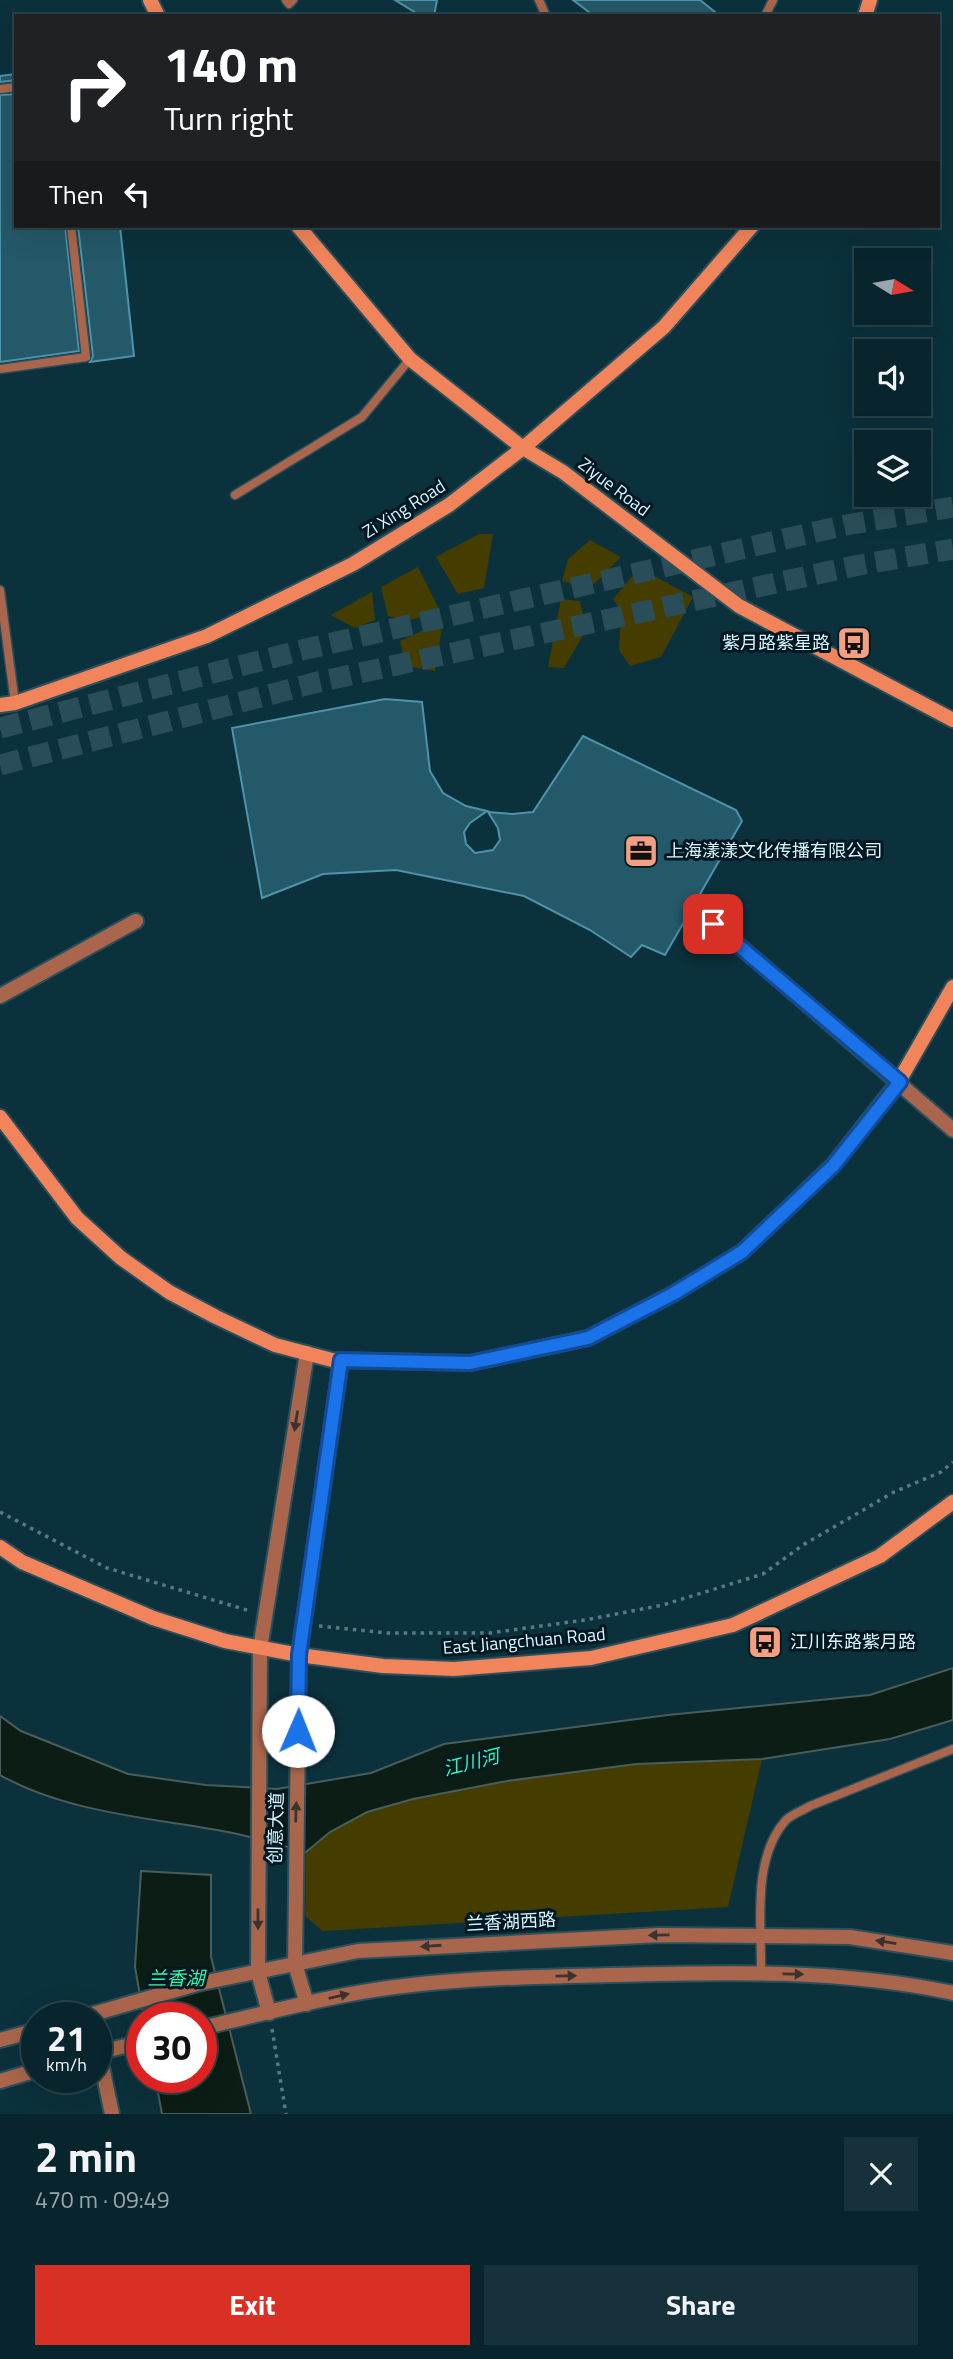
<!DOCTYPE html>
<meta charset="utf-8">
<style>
:root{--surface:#08252d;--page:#163139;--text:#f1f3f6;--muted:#98a5aa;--line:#294249;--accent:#d93025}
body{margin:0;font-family:"Titillium Web","Noto Sans SC",sans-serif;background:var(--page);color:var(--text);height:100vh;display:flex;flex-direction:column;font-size:26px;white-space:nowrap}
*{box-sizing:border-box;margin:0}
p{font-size:23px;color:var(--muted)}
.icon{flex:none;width:38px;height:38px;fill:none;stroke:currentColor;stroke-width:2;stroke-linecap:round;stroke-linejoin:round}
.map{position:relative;height:2114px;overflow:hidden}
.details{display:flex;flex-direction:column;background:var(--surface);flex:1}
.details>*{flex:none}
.top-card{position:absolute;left:14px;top:14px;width:926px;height:214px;border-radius:0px;box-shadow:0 7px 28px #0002,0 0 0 2px var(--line);background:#202124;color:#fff;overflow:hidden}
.needle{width:46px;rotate:101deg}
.fabs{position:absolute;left:854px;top:248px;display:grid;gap:14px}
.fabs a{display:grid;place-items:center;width:77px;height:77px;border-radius:0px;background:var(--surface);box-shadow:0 7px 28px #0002,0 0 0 2px var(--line);font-size:35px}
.speed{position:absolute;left:21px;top:2002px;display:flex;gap:14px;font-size:35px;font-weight:700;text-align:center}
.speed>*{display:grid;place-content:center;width:91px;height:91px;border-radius:50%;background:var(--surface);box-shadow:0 7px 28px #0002,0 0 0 2px var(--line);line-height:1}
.speed small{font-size:18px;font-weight:400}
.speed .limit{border:10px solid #d22;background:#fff;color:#111}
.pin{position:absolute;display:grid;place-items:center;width:60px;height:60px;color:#fff;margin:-30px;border-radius:14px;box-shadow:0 4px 10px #0006}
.me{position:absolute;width:77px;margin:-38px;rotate:1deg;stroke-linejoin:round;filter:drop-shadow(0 0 5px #0008)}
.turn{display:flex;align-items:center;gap:24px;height:147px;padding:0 35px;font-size:32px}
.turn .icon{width:91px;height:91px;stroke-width:2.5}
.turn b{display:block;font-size:49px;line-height:60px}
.then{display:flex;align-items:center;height:66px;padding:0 35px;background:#0003;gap:14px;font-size:26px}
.round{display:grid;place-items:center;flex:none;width:74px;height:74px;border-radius:0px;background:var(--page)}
.headline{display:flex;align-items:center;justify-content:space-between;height:119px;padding:0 35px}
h1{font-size:42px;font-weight:700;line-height:52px}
.action{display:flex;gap:14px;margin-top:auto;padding:14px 35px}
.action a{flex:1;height:80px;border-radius:0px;background:var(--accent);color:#fff;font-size:28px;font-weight:700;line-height:80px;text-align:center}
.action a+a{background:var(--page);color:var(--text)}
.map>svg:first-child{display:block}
.green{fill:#453d00}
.water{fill:#0b1d14;stroke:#495d5a;stroke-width:2}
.building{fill:#245969;stroke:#4e93a9;stroke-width:2}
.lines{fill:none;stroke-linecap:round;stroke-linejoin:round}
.highway-tunnel{stroke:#2a4e59;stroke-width:21;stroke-dasharray:21 10;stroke-linecap:butt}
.lane-casing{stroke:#2c505b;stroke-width:11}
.street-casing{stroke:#2c505b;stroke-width:18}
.secondary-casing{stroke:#2c505b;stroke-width:18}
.path{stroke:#597a85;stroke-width:3.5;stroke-dasharray:3.5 5;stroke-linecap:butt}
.lane{stroke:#aa664c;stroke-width:8}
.street{stroke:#aa664c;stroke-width:14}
.secondary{stroke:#f1845a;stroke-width:14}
.oneway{fill:#3c3330}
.route-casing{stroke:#114b97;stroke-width:18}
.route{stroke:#1a73e8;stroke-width:12}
.labels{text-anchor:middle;stroke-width:6;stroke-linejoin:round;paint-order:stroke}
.street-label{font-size:18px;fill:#d9f3fd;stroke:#001821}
.poi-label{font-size:18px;fill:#d9f3fd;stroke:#001821;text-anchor:start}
.water-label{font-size:19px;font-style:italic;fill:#2df8ac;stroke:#001821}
</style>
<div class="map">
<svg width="953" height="2114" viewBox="0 0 953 2114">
<rect width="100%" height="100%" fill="#0b313c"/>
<path class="green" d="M479,534H493L484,588L458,594L436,557Z
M590,540L621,557L589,589L562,581L568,559Z
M418,567L440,611L407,621L388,616L381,587Z
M639,568L693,597L661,657L630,666L619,650L621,611L613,599Z
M372,592L375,620L355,628L331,615Z
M561,599L580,601L586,630L564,668L548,667Z
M443,621L435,671L406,666L400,641Z
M762,1759L728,1907L323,1931L305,1916L306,1852L330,1832L367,1812L413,1799L507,1781L636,1764Z"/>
<path class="water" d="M953,1668V1720L890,1739L762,1759L636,1764L507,1781L413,1799L367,1812L330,1832L306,1852C280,1845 254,1837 228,1832C153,1818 67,1813 0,1775V1716L21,1731L128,1774L206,1785L277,1789L371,1773L444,1744L668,1715L870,1695Z
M141,1871L211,1875V1957L251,2114H162L155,2077H201V2018H144L135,1967Z"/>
<path class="building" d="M395,0H437L434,16H421Z
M573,0H700L720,16H594Z
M16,74V80L0,82V76Z
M16,94V226H65L79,351L0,362V95Z
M78,226H120L134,356L90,362L93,356Z
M385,699L422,702L430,771L443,793L466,806L487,811L470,823L464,832L466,844L475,853L493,850L500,840L498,828L488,812L512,814L533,812L583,736L736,810L742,821L665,955L642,945L631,957L590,930L524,896L396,870L323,874L262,898L232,728Z"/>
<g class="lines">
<path class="highway-tunnel" d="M0,728L306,649L846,525L953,507
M0,765L318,682L859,565L953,549"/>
<g class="lane-casing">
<path id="lane" d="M286,0L289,4L293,0
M539,0L546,16
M765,16L773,0
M0,89L16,87
M0,369L86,357L71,226
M235,495L362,417L410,359
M0,590L15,703
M761,1974C762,1926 751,1859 786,1820C792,1814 802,1811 810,1806L953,1749"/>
</g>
<g class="street-casing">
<path id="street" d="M714,924L953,1130
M0,996L136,921
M307,2004L295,1964L299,1655L341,1360
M269,2013L258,1972L260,1649L307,1353
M79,2018L197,1984L358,1951L660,1935L850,1937L953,1953
M201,2028C251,2017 301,2003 351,1994C436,1978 524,1977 610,1975C724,1972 841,1969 953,1993
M96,2038L112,2114
M0,2040L37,2030
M96,2053L142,2042
M0,2081L37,2070"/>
</g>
<g class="secondary-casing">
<path id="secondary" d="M150,0L158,16
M865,16L870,0
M298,226L410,359L523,448L563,472L739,606L953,720
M0,705L15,703L207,636L353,564L449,505L523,448L664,327L752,226
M0,1117L77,1218L121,1258L169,1292L216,1317L275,1345L332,1360L470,1363L588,1338L673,1294L742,1252L833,1165L899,1081L953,987
M0,1547L22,1562L153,1618L225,1641L299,1655L383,1666L454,1669L591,1658L733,1625L880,1556L953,1502"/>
</g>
<path class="path" d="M0,1512L107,1568L250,1611
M319,1626L387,1633H490L585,1620L663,1605L763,1574L803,1545L894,1492L941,1472L953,1462
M272,2029L286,2114"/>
<use href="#lane" class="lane"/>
<use href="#street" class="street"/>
<use href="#secondary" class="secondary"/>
</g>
<defs><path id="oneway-solid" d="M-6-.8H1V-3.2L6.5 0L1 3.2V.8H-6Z" transform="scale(1.75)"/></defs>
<g class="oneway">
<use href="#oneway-solid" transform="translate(296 1421) rotate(99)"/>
<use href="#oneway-solid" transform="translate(296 1812) rotate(-88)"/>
<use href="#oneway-solid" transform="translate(258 1919) rotate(90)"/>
<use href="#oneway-solid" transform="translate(659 1935) rotate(179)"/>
<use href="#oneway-solid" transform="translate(886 1942) rotate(-171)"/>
<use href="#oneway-solid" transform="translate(431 1946) rotate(176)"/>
<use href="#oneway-solid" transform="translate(793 1974) rotate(1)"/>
<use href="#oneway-solid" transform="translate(566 1976) rotate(-1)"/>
<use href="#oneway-solid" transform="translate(339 1996) rotate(-13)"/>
</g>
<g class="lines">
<g class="route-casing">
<path id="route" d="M298,1731L299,1655L341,1360L470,1363L588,1338L673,1294L742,1252L833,1166L900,1082L713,924"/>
</g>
<use href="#route" class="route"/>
</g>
<defs>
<g id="bus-square" transform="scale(1.75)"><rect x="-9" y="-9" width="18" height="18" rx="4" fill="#f2a081" stroke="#001821"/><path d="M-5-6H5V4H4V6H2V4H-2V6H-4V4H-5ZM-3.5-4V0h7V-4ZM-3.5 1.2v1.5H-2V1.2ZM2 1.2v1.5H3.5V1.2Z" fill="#111"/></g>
<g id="office-square" transform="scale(1.75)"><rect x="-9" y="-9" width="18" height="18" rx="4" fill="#f2a081" stroke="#001821"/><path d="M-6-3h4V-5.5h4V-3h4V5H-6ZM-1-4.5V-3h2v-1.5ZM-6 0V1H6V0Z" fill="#111"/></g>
</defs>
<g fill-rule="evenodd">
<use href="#bus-square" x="854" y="643"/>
<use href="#office-square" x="641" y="851"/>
<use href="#bus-square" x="765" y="1642"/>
</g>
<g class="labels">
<g class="street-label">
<text transform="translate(614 487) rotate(37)" y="6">Ziyue Road</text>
<text transform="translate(404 509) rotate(-32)" y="6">Zi Xing Road</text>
<text transform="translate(524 1641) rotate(-5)" y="6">East Jiangchuan Road</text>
<text transform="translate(276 1828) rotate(-88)" y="6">创意大道</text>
<text transform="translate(511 1922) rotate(-3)" y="6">兰香湖西路</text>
</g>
<g class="poi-label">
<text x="830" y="649" text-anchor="end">紫月路紫星路</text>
<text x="666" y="857">上海漾漾文化传播有限公司</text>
<text x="790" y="1648">江川东路紫月路</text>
</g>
<g class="water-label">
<text transform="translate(471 1762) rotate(-14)" y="7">江川河</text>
<text x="176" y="1985">兰香湖</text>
</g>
</g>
</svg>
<div class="fabs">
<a><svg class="needle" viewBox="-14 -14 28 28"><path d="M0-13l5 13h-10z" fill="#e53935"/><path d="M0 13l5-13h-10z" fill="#98a5aa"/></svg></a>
<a><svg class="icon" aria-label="sound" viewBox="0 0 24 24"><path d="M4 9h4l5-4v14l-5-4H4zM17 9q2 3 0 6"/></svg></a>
<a><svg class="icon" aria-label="layers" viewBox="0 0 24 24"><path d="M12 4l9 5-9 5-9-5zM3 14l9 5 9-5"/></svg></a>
</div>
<div class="speed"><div>21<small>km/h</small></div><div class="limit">30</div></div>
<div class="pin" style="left:713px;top:924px;background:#d93025"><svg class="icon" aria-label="arrive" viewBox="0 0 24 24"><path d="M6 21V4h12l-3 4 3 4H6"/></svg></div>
<svg class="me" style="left:298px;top:1731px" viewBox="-20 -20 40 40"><circle r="19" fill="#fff"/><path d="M0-13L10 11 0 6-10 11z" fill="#1a73e8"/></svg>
<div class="top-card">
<div class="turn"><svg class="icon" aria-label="right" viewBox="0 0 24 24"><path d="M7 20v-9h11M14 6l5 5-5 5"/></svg><div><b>140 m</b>Turn right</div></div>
<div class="then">Then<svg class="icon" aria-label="left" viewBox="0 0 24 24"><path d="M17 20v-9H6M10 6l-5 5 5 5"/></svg></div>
</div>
</div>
<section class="details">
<div class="headline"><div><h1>2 min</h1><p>470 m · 09:49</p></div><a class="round"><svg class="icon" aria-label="close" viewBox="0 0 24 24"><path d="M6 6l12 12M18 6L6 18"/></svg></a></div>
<div class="action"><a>Exit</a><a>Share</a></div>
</section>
